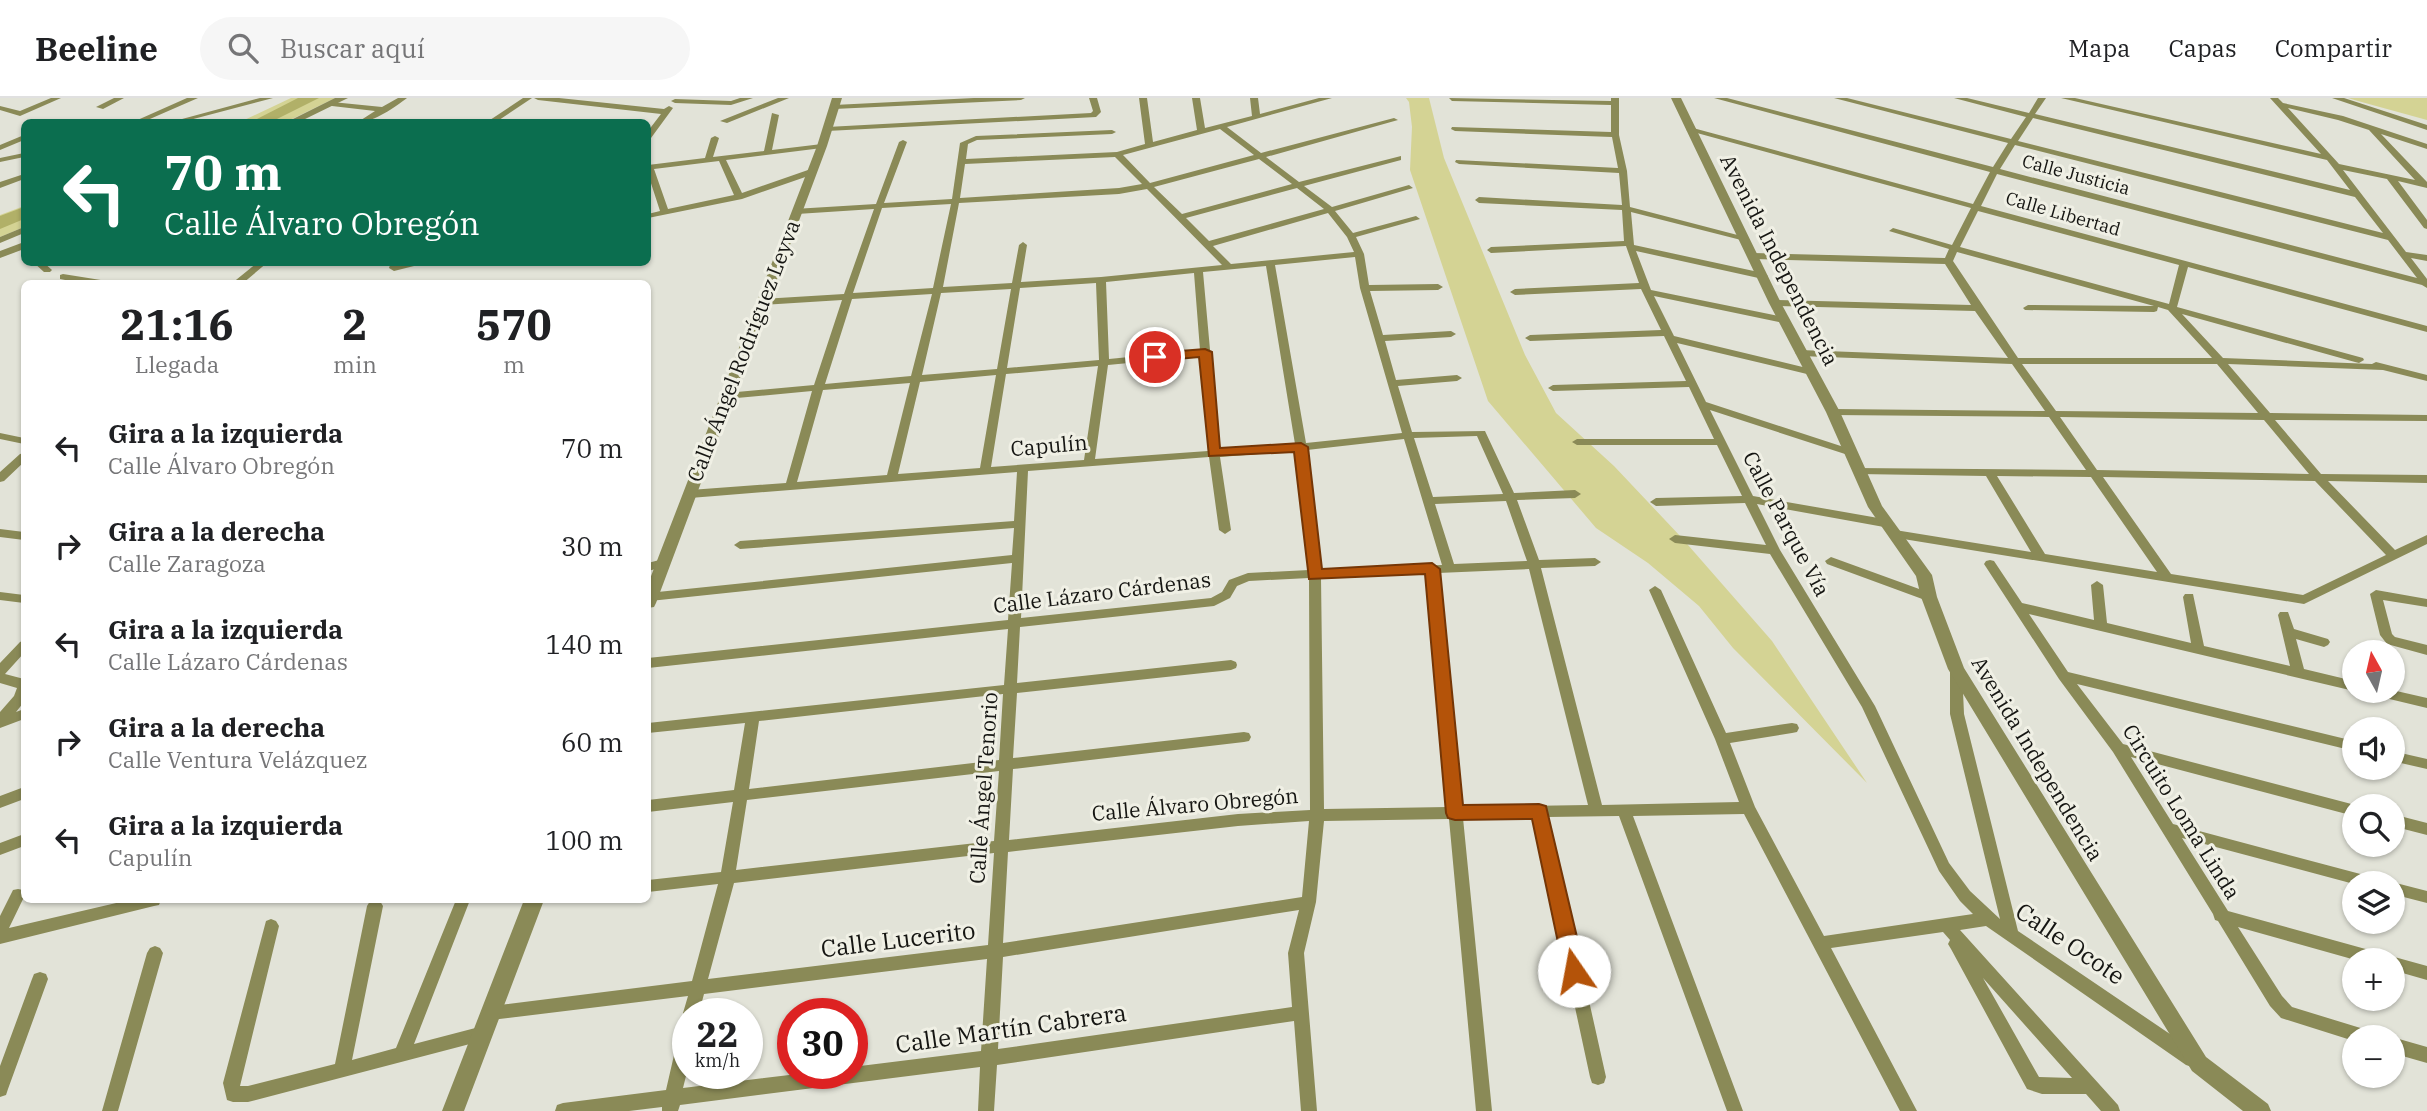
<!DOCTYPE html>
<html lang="es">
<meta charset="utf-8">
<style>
:root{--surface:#fff;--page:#f6f6f6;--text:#202124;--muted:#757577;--line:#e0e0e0}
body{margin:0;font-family:"IBM Plex Serif",serif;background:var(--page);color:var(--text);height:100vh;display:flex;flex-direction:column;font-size:26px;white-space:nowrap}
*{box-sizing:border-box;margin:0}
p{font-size:23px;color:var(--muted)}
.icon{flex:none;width:38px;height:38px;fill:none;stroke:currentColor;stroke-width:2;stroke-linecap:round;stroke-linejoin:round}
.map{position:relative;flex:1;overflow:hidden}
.sheet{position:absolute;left:21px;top:182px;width:630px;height:623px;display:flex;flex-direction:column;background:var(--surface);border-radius:10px;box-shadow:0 2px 5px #0004}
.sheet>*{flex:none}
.guide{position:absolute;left:21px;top:21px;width:630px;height:147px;border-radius:10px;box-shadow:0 2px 5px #0004;background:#0b6e4f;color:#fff;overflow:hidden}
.needle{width:46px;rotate:352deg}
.buttons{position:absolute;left:2342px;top:542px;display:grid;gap:14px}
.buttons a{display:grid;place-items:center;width:63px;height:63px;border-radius:50%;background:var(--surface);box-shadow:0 2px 5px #0004;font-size:35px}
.speed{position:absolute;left:672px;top:900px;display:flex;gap:14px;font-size:35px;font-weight:700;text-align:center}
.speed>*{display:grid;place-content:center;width:91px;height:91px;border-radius:50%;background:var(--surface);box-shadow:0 2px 5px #0004;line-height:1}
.speed small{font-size:18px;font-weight:400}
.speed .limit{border:10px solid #d22;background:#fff;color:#111}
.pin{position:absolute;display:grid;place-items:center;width:60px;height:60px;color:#fff;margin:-30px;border:4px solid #fff;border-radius:50%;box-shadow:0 2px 7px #0007}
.me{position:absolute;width:77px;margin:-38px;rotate:348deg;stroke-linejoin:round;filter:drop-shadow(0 0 5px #0008)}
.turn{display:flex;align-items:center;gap:24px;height:147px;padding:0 28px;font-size:32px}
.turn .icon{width:91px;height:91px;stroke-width:2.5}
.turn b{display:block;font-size:49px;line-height:60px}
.eta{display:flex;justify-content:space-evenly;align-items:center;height:119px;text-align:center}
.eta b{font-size:42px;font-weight:700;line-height:49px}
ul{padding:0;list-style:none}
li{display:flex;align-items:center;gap:21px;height:98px;padding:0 28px}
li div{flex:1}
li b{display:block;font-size:26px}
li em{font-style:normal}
header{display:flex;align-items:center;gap:42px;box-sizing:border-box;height:98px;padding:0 35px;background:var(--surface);border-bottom:2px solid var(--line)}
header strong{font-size:33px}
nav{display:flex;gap:38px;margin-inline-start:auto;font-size:24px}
.search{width:490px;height:63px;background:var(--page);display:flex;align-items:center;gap:18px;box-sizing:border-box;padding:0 24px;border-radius:38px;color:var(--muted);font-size:26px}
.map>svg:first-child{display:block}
.green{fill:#d4d394}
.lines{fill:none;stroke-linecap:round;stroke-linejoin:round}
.river{fill:#b1b068;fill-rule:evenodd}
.minor{fill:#8a8a57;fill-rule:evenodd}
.tertiary{fill:#8a8a57;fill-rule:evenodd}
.route{fill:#b45309;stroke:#753606;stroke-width:2}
.labels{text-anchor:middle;stroke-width:6;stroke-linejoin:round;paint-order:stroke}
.far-street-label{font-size:18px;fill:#151512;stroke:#f0f0e5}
.street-label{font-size:21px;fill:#151512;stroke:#f0f0e5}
.near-street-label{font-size:24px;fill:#151512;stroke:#f0f0e5}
</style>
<header>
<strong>Beeline</strong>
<div class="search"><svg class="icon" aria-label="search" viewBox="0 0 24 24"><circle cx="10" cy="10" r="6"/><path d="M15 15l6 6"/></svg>Buscar aquí</div>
<nav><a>Mapa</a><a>Capas</a><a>Compartir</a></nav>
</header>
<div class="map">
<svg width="2427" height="1013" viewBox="0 0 2427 1013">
<rect width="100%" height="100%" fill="#e2e3d8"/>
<path class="green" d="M291,0H335L286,24H240Z
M1406,0H1429L1444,60L1525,257L1556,315L1614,368L1681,439L1772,543L1867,685L1733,550L1699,508L1648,465L1596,430L1488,303L1410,72L1412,29L1409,4Z
M2348,0H2427V22L2358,3Z
M24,108V129L0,139V117Z"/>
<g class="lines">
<path class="river" d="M298,0H319L271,24H251Z
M24,109V121L0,131V118Z"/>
<path class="minor" d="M51,0H61L20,18L0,12V8L20,13Z
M114,0H124L103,11L96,9Z
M187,0H198L143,24H133Z
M260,0H273L182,24H171Z
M398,0H407C395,9 373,25 358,24L375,13L332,8L328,6L332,4L382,9Z
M523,0H532L496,24H487Z
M534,0H559L664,11L669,8L673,10L651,40H648V33L661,16L538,2Z
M740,0H753L731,7L675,5L671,3L675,1L731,3Z
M778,0H789L727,25L720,23Z
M974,0H1025L1021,2L834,11L830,9L834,7Z
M1089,0H1097L1101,14L1096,19L827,33L823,31L827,29L1091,15L1093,13Z
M1139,0H1147L1153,44L1197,32L1192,0H1200L1205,30L1252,18L1250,0H1258L1260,16L1319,0H1332L1227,29L1261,55L1394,20L1398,22L1266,59L1299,84L1401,58V62L1304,88L1332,109L1409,87L1413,90L1335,113L1353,135L1416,118L1420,121L1356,139L1364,156L1369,187L1438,186L1443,189L1438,192L1370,193L1383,237L1451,233L1456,236L1451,239L1385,243L1396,282L1457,277L1462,280L1457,283L1398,288L1412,334L1485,333L1514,395L1575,392L1581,396L1575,400L1517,402L1539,462L1595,460L1601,464L1595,468L1541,470L1602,707L1739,704L1715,641L1649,492L1655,488L1661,492L1726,635L1792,625L1797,626L1799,630L1797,634L1792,635L1730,645L1755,709L1824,838L1973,816L1960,803L1939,773L1862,609L1770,456L1675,445L1669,441L1675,437L1766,447L1745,405L1656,408L1650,404L1656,400L1742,398L1717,347H1577L1572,344L1577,341H1714L1689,289L1553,293L1548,290L1553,287L1686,283L1664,238L1530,243L1525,240L1530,237L1661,232L1641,191L1515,197L1510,194L1515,191L1639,185L1626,148L1491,155L1487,152L1491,149L1624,143L1622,112L1479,105L1475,102L1479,99L1622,107L1619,75L1459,66L1455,64L1456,62L1618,70L1612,39L1455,33L1451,31L1452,29L1611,34V7L1452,3L1449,0L1611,3V0H1619V37L1627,73L1630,109L1749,140L1745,143L1631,114L1634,147L1763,175L1768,178L1763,181L1636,153L1651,192L1784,219L1789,222L1784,225L1654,198L1674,238L1815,272L1816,274L1811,277L1677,245L1706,304L1853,352L1854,354L1849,357L1845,356L1710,312L1753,398L1884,421L1890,425L1884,429L1757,406L1780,452L1875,608L1949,765L1970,793L2000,821L1950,616V571L1951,568H1961L1962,571L1964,616L2018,833L2198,955L2200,961L2198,967L2192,969L2186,967L1986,828L1960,832L2118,1007L2120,1013H2101L2086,996H2042L2027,991L1951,851L1948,846L1950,842L1943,834L1831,850L1917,1013H1900L1744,716L1633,718L1743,1013H1727L1619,718L1548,719L1606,979L1604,985L1598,987L1592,985L1590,979L1534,719L1463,720L1492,1013H1476L1449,721L1324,723L1316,804L1304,855L1317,1013H1301L1294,923L997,967L994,1013H978L980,969L680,1007L678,1013H662V1009L629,1013H555L557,1007L563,1005L666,992L680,931L682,926L688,924V970L683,990L806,975H852V969L981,953L987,861L704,896L699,915H688V921L683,915L688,898L491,922L485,920L483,915L485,910L491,908L692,883L718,786L648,794V782L721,774L733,704L648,714V702L734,692L745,625L648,635V625L1004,587L1008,531L648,570V560L1008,522L1012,465L650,503H648V495L1012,457L1014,430L740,451L734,447L740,443L1014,423L1017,374L690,400L684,396L690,392L786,385L812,293L726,301L721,298L726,295L814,287L842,202L761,207L756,204L761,201L844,196L874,111L797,116L793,113L794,111L876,106L899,44L903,42L907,44L884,105L952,101L960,45L976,38L1112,32L1116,34L1112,36L977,42L968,46L966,61L1117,54L1145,46ZM1220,31L1254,57L1150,85L1123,57ZM1115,59L1142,86L1119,90L960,100L965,66ZM1259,61L1292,86L1182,116L1154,89ZM1297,90L1324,111L1209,143L1186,120ZM1147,91L1222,167L1101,179L1021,184L1027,147L1023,144L1019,147L1012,185L943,189L959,105L1119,96ZM951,106L933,190L853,195L882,110ZM1328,115L1347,139L1354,154L1231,166L1213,148ZM1355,159L1360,190L1402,335L1306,345L1275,167ZM1266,168L1295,346L1219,352L1203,174ZM1194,175L1200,252L1109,261L1106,184ZM1096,185L1099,262L1007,270L1020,190ZM1011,191L997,271L922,277L941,195ZM932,196L911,278L825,286L852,201ZM1201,258L1208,353L1095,361L1108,267ZM1098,268L1084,362L991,369L1006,276ZM996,277L980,370L898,376L920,284ZM910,285L887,377L797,384L823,292ZM1477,338L1503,396L1433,399L1414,340ZM1404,341L1442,467L1320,472L1307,352ZM1296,353L1309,472L1248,475L1229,482L1222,494L1211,500L1021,520L1028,373L1209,359L1219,432L1225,436L1231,432L1220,359ZM1506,403L1527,463L1454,466L1435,406ZM1529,471L1588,707L1462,709L1438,475ZM1426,475L1448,709L1324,711L1321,480ZM1309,480L1310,712L1238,716L1009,742L1013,671L1244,644L1249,643L1251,639L1249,635L1244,634L1013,660L1017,595L1231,572L1236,570L1237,567L1236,564L1231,562L1017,585L1020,529L1214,508L1230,500L1237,488L1249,483ZM1003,596L999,662L749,691L759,623ZM999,673L994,743L736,772L747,702ZM1309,723L1302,799L1003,845L1008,754L1238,728ZM994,755L988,847L708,881L734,785ZM1299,812L1288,855L1292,909L998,951L1003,859ZM1983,880L2072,980L2039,979Z
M1714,0H1727L1993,69L2008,45L1834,0H1847L2011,41L2026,19L1954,0H1967L2029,15L2038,0H2046L2035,16L2350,92L2327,62L2061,0H2075L2321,56L2270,0H2278L2283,5L2343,18L2427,46V51L2381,36L2427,84V90L2398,83L2427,122V131L2424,130L2387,81L2343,72L2406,154L2427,157V163L2411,160L2427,181V190L2422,187L1997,76L1981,108L2427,228V234L2188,169L2177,209L2363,260L2364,262L2359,265L2355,264L2182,216L2223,260L2372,266L2376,264L2427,277V283L2383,272L2228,266L2270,315L2427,317V323L2275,322L2321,376L2427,377V385L2328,383L2395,452L2427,437V446L2304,506L1891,439L1889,436L1891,433L1895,432L2031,454L1986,378L1858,376L1852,372L1854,370L2086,372L2049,319L1833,317L1828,314L1833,311L2045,313L2012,266L1800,258L1795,255L1800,252L2008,260L1975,213L1775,208L1770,205L1775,202L1971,207L1945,166L1754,161L1749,158L1754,155L1945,160L1949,151L1889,133L1893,130L1952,147L1971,110L1686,32L1693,30L1973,106L1990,74ZM2288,10L2338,22L2369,32L2415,82L2339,66ZM2033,20L2355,99L2383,135L2018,43ZM2015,47L2388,142L2417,180L2000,71ZM1978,113L2179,167L2169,206L1960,149ZM1957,154L2154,208L2028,207L2023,210L2025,212L2154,214L2157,213L2158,209L2168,212L2212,260H2018L1953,163ZM2022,266H2217L2258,315L2056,313ZM2060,319L2264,322L2309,376L2097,372ZM1997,378L2091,379L2157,474L2045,456ZM2103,379L2315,383L2386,457L2303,497L2171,476Z
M2332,0H2344L2427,27V32Z
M772,15L779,17L772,52L822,46L826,48L822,50L726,62L742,95L808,72H814V76L742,101L648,120V116L660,113L648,76V67L705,60L711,40L715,38L719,40L713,59L764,53ZM719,63L734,97L668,111L654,71Z
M24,37V42L0,52V47Z
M24,55V59L0,64V60Z
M24,76V81L0,90V84Z
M24,129V135L0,145V139Z
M33,164H43L52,172L50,174H44Z
M258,164H268L242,186H231Z
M391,164H400V166L430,164L394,173L389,170Z
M63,176L107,183L111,186H86L60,181V177Z
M0,335L24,340V346L0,341Z
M24,355V364L4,383L0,384V374L20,356Z
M0,431L24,434V442L0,439Z
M1831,459L1933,496L1935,499L1933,502H1925L1827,466L1825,463Z
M663,461L669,465L667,468L648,473V465Z
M1990,462L1994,463L2022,505L2094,522L2091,487L2097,483L2103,487L2107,525L2191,545L2183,499L2185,496H2193L2204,548L2290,568L2278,517L2280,514H2288L2294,531L2328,541L2330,544L2328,547L2324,549L2296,541L2304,571L2354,583V593L2029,516L2068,574L2354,643V653L2077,586L2123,646L2359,708L2354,709V718L2131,659L2173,726L2383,782L2385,786H2354L2182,740L2228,813L2427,868V882L2392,872V863H2359L2238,829L2282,898L2292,909L2367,932L2373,935L2375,940H2354V943L2281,920L2270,908L2218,823L2215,822L2213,816L2113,654L2059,581L1986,469L1984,466L1986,463Z
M2376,492L2427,501V509L2383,502L2392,536L2395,539L2427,547V557L2387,546L2380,537L2370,496Z
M0,494L24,497V505L0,502Z
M24,542V555L5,576L24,581V604L16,614L24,611V621L0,630V614L14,598L17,590L0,585V565L20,544Z
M2392,592L2427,600V610L2377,598L2372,596L2371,593Z
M2392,653L2427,661V671L2392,663Z
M24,689V701L0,710V698Z
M2392,716L2427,725V737L2392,728Z
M24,736V748L0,757V745Z
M2392,784L2427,793V805L2392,796V786H2387Z
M18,791L23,792L24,799L9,830L129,802H161L159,807L154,808L0,846V818L13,792Z
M375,802L380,803L383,808L352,962L396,950L456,802H470L414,946L483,928L489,931L491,936L489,941L248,1004H233L227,1002L223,985L266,823L271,821L276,823L279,828L240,988H248L335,966L367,808L370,803Z
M155,848L160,850L163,855L118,1013H102L147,855L150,850Z
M40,874L46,876L48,881L8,991L6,997L0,999V968L32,881L34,876Z
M2392,939L2427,949V965L2392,955Z"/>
<path class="tertiary" d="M335,0H348L299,24H287Z
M832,0H842L827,48L656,505L654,509L648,510V486L817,48Z
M1671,0H1681L1781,205L1840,314L1882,408L1932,477L1937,499L1964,570L2206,959L2268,1006L2271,1013H2243L2192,973L1948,571L1921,499L1916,478L1868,409L1826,314L1769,205Z
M24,144V151L0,160V153Z
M524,802H544L464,1013H442Z"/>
</g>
<path class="route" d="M1205,251L1212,254L1220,350L1301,345L1308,349L1322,471L1432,465L1440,471L1463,707L1539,706L1546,708L1585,873L1582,879L1574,882L1567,879L1564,873L1532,721L1455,722L1448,720L1446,715L1425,476L1309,481L1294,354L1209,358L1199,259L1155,263L1148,259L1155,255Z"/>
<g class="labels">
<g class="far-street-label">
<text transform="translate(2076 77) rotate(15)" y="6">Calle Justicia</text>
<text transform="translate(2063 116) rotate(16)" y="6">Calle Libertad</text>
</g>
<g class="street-label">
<text transform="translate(1779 162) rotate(63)" y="7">Avenida Independencia</text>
<text transform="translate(744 253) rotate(-69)" y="7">Calle Ángel Rodríguez Leyva</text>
<text transform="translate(1049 348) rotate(-5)" y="7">Capulín</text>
<text transform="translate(1786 426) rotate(62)" y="7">Calle Parque Vía</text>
<text transform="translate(1102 495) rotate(-7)" y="7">Calle Lázaro Cárdenas</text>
<text transform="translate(2037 661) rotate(59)" y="7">Avenida Independencia</text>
<text transform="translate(984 690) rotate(-86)" y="7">Calle Ángel Tenorio</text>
<text transform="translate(1195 707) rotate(-5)" y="7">Calle Álvaro Obregón</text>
<text transform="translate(2181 714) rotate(58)" y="7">Circuito Loma Linda</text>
</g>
<g class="near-street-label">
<text transform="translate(898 842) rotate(-7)" y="8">Calle Lucerito</text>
<text transform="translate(2070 846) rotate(34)" y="8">Calle Ocote</text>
<text transform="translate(1011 931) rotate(-8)" y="8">Calle Martín Cabrera</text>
</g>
</g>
</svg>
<div class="buttons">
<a><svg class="needle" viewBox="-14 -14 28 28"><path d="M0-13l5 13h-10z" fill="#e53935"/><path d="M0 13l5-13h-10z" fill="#757577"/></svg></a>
<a><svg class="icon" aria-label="sound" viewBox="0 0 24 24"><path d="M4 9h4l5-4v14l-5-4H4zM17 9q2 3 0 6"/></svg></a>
<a><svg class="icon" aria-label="search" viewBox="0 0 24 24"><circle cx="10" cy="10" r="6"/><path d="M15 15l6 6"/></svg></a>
<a><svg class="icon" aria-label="layers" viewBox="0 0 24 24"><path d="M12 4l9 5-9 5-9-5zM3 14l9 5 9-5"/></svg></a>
<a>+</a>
<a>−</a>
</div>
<div class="speed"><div>22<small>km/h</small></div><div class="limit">30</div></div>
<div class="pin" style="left:1155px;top:259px;background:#d93025"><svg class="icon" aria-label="arrive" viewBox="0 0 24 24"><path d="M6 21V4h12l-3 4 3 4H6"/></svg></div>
<svg class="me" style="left:1574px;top:873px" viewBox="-20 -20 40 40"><circle r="19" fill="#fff"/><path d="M0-13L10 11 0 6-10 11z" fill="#b45309"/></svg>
<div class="guide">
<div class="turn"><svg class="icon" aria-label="left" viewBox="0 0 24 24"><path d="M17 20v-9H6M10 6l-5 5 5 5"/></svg><div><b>70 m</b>Calle Álvaro Obregón</div></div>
</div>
<section class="sheet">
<div class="eta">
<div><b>21:16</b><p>Llegada</p></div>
<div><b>2</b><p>min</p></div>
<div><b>570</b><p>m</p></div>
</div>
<ul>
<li><svg class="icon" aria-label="left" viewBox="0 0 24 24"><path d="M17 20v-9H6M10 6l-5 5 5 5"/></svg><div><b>Gira a la izquierda</b><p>Calle Álvaro Obregón</p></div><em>70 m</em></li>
<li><svg class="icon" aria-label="right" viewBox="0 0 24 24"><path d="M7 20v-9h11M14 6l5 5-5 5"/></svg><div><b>Gira a la derecha</b><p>Calle Zaragoza</p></div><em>30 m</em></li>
<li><svg class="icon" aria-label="left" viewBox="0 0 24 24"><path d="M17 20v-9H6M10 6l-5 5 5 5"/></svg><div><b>Gira a la izquierda</b><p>Calle Lázaro Cárdenas</p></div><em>140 m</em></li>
<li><svg class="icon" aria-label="right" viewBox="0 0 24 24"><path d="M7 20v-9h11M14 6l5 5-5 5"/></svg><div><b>Gira a la derecha</b><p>Calle Ventura Velázquez</p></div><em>60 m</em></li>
<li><svg class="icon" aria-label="left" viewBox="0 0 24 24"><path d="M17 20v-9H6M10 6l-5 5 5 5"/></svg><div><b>Gira a la izquierda</b><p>Capulín</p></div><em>100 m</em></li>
</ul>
</section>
</div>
